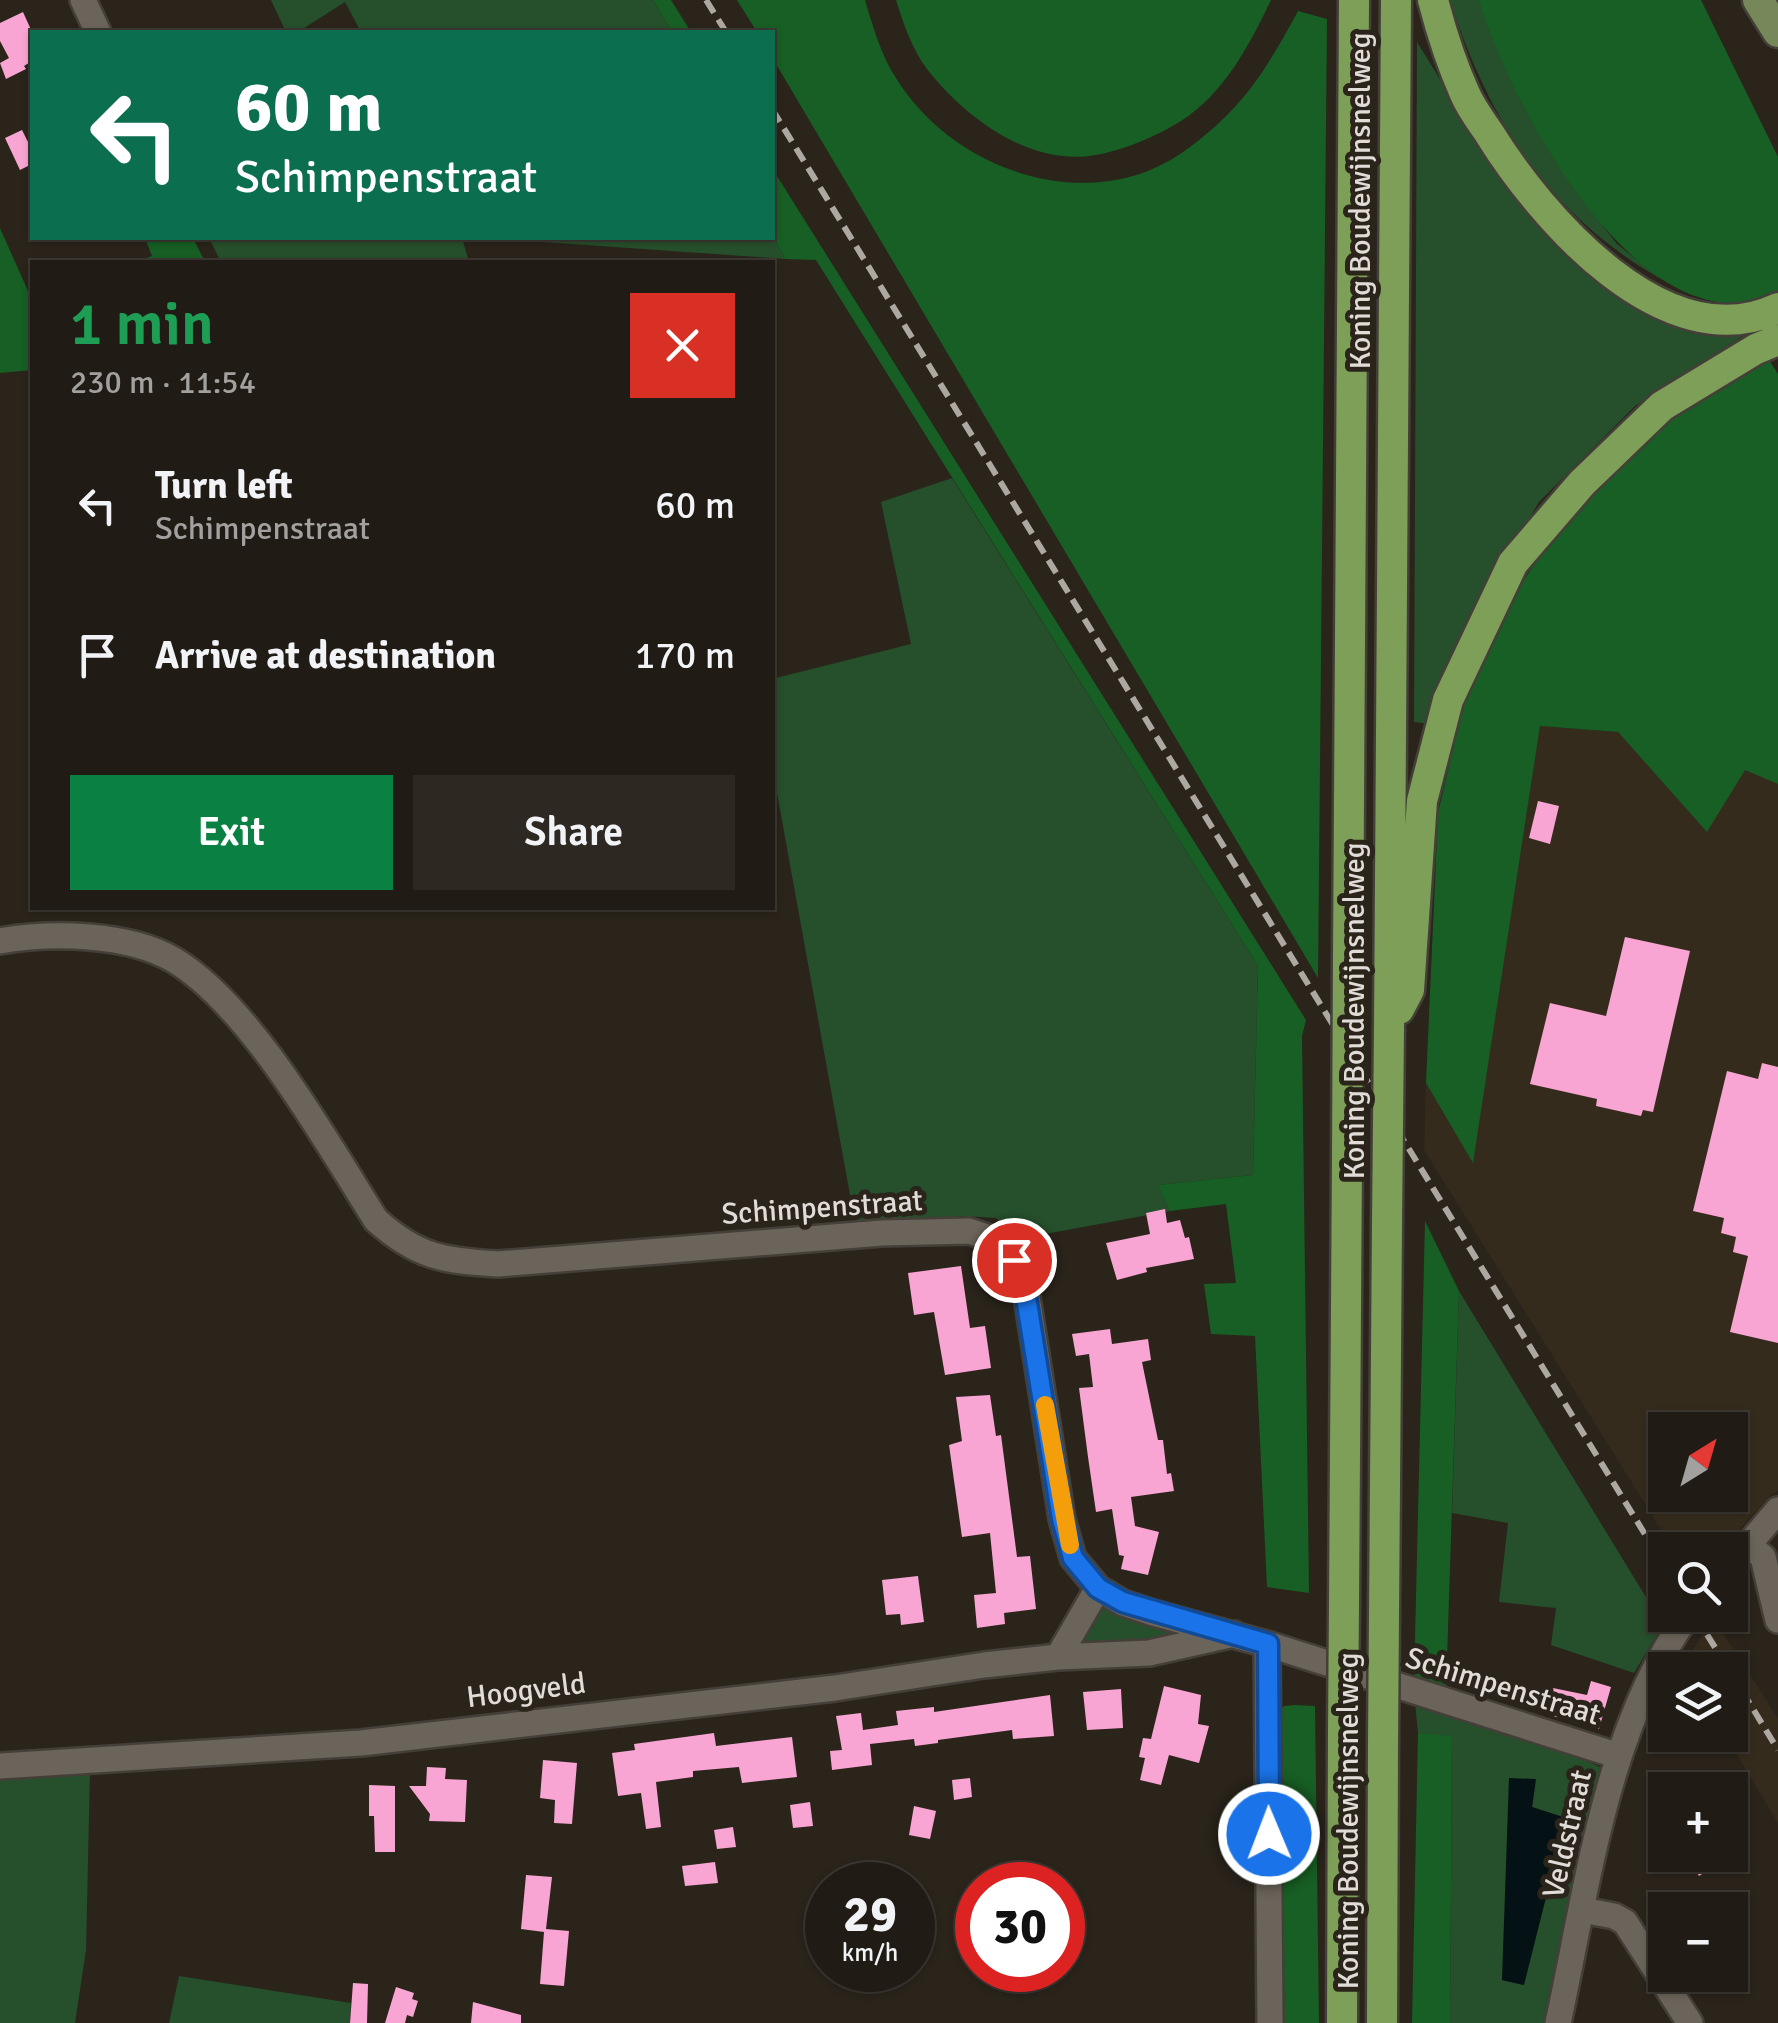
<!DOCTYPE html>
<meta charset="utf-8">
<style>
:root{--surface:#201b14;--page:#2d2822;--text:#f1f3f6;--muted:#a2a1a0;--line:#3d3934;--accent:#0b8043}
body{margin:0;font-family:Signika,sans-serif;background:var(--page);color:var(--text);height:100vh;display:flex;flex-direction:column;font-size:38px;white-space:nowrap}
*{box-sizing:border-box;margin:0}
p{font-size:32px;color:var(--muted)}
.icon{flex:none;width:55px;height:55px;fill:none;stroke:currentColor;stroke-width:2;stroke-linecap:round;stroke-linejoin:round}
.map{position:relative;flex:1;overflow:hidden}
.sheet{position:absolute;left:30px;top:260px;width:745px;height:650px;display:flex;flex-direction:column;background:var(--surface);border-radius:0px;box-shadow:0 2px 8px #0004,0 0 0 2px var(--line)}
.sheet>*{flex:none}
.guide{position:absolute;left:30px;top:30px;width:745px;height:210px;border-radius:0px;box-shadow:0 2px 8px #0004,0 0 0 2px var(--line);background:#0b6e4f;color:#fff;overflow:hidden}
.needle{width:65px;rotate:37deg}
.tools{position:absolute;left:1648px;top:1412px;display:grid;gap:20px}
.tools a{display:grid;place-items:center;width:100px;height:100px;border-radius:0px;background:var(--surface);box-shadow:0 2px 8px #0004,0 0 0 2px var(--line);font-size:50px}
.speed{position:absolute;left:805px;top:1862px;display:flex;gap:20px;font-size:50px;font-weight:700;text-align:center}
.speed>*{display:grid;place-content:center;width:130px;height:130px;border-radius:50%;background:var(--surface);box-shadow:0 2px 8px #0004,0 0 0 2px var(--line);line-height:1}
.speed small{font-size:25px;font-weight:400}
.speed .limit{border:15px solid #d22;background:#fff;color:#111}
.pin{position:absolute;display:grid;place-items:center;width:85px;height:85px;color:#fff;margin:-42px;border:5px solid #fff;border-radius:50%;box-shadow:0 2px 10px #0007}
.me{position:absolute;width:110px;margin:-55px;rotate:359deg;stroke-linejoin:round;filter:drop-shadow(0 0 8px #0008)}
.turn{display:flex;align-items:center;gap:35px;height:210px;padding:0 40px;font-size:45px}
.turn .icon{width:130px;height:130px;stroke-width:2.5}
.turn b{display:block;font-size:70px;line-height:85px}
.round{display:grid;place-items:center;flex:none;width:105px;height:105px;border-radius:0px;background:var(--page)}
.headline{display:flex;align-items:center;justify-content:space-between;height:170px;padding:0 40px}
h1{font-size:60px;font-weight:600;line-height:75px;color:#1e9e55}
.action{display:flex;gap:20px;margin-top:auto;padding:20px 40px}
.action a{flex:1;height:115px;border-radius:0px;background:var(--accent);color:#fff;font-size:40px;font-weight:600;line-height:115px;text-align:center}
.action a+a{background:var(--page);color:var(--text)}
ul{padding:0;list-style:none}
li{display:flex;align-items:center;gap:30px;height:150px;padding:0 40px}
li div{flex:1}
li b{display:block;font-size:38px}
li em{font-style:normal}
.map>svg:first-child{display:block}
.built{fill:#352b1d;fill-rule:evenodd}
.green{fill:#264f2b;fill-rule:evenodd}
.forest{fill:#175f24}
.water{fill:#041216}
.building{fill:#f9a5d3}
.lines{fill:none;stroke-linecap:round;stroke-linejoin:round}
.street-casing{stroke:#443f38;stroke-width:30}
.primary-casing{stroke:#443f38;stroke-width:35}
.highway-casing{stroke:#443f38;stroke-width:35}
.street{stroke:#6b645a;stroke-width:25}
.primary{stroke:#768759;stroke-width:30}
.highway{stroke:#7d9f58;stroke-width:30}
.rail{stroke:#aea8a2;stroke-width:6;stroke-dasharray:15 8;stroke-linecap:butt}
.highway-bridge-casing{stroke:#443f38;stroke-width:35;stroke-linecap:butt}
.highway-bridge{stroke:#7d9f58;stroke-width:30}
.route-casing{stroke:#114b97;stroke-width:25}
.route{stroke:#1a73e8;stroke-width:18}
.slow{stroke:#f59e0b;stroke-width:18}
.labels{text-anchor:middle;stroke-width:10;stroke-linejoin:round;paint-order:stroke}
.street-label{font-size:30px;fill:#e1dcd7;stroke:#2a241b}
</style>
<div class="map">
<svg width="1778" height="2023" viewBox="0 0 1778 2023">
<rect width="100%" height="100%" fill="#2a241b"/>
<path class="built" d="M1540,726L1618,732L1707,831L1745,769L1778,784V1491L1771,1495L1720,1550H1674L1424,1150L1426,1083L1473,1161ZM1665,1430H1730V1495H1665Z
M1713,1618L1778,1718V1823L1725,1735H1730V1670H1685L1683,1666Z"/>
<path class="green" d="M271,0H653L672,32H361L345,2L298,32H286Z
M1450,0H1479L1527,113L1585,203L1617,244L1655,274L1696,297C1565,236 1493,136 1450,0Z
M1417,42L1495,168L1575,260L1754,329L1635,406L1539,502L1477,607L1430,724L1414,722Z
M773,236L785,259L488,238H772Z
M209,238H462L469,262H221Z
M952,478L1258,966L1253,1175L1159,1185L1170,1211L1018,1239L996,1218L963,1216L856,1228L773,771L772,679L911,644L881,502Z
M1459,1291L1663,1625L1634,1673L1551,1645L1556,1608L1499,1602L1508,1523L1452,1513Z
M1102,1605L1202,1634L1075,1649Z
M1415,1702L1561,1749L1600,1767L1543,2023H1450L1452,1737L1418,1733ZM1536,1779L1532,1807L1565,1818L1523,1985L1502,1980Z
M90,1772L86,1950L75,2023H0V1776Z
M179,1976L351,2003L350,2023H169Z"/>
<path class="forest" d="M653,0H671L691,32H672Z
M737,0H865C873,27 881,55 896,78C953,171 1089,218 1183,152C1241,111 1265,72 1298,11L1327,19L1318,978L773,59L772,32H757Z
M896,0H1271C1250,44 1224,94 1181,121C1157,136 1124,150 1096,155C1031,167 965,118 927,69C913,51 903,23 896,0Z
M1479,0H1701L1778,157V292C1759,299 1738,305 1718,302C1608,285 1508,96 1479,0Z
M772,168L1306,1020L1302,1036L1309,1593L1267,1587L1255,1336L1211,1334L1204,1284L1236,1283L1226,1204L1170,1211L1158,1185L1253,1175L1258,966L816,260L785,259L773,236Z
M0,228L32,300V370L0,373Z
M145,238H193L205,262H135L152,256Z
M1769,360L1778,374V784L1745,770L1707,832L1618,732L1540,726L1473,1163L1426,1083L1438,813L1466,694L1505,609L1554,534L1649,432L1697,396Z
M1425,1221L1459,1291L1446,1690L1414,1680Z
M1295,1705L1315,1706L1319,2023H1282L1278,1713L1284,1706Z
M1418,1733L1452,1736L1450,2023H1412Z"/>
<path class="water" d="M1509,1778L1536,1779L1532,1807L1566,1818L1524,1985L1502,1980Z"/>
<path class="building" d="M23,12L32,32V61L24,66L26,69L6,79L0,63L9,58L0,41V23Z
M22,130L32,150V164L20,170L5,138Z
M1538,801L1559,806L1550,844L1529,838Z
M1625,937L1690,951L1653,1112L1643,1110L1641,1116L1596,1106L1597,1099L1530,1084L1550,1003L1606,1016Z
M1762,1063L1778,1067V1343L1730,1332L1748,1256L1733,1252L1736,1237L1721,1233L1724,1218L1693,1211L1727,1071L1758,1079Z
M1165,1209L1167,1223L1180,1220L1185,1238L1189,1237L1194,1259L1146,1268L1147,1272L1117,1280L1106,1243L1150,1234L1146,1213Z
M961,1266L970,1328L985,1326L991,1368L945,1375L934,1312L914,1315L908,1273Z
M1110,1329L1112,1344L1148,1339L1151,1360L1142,1362L1158,1440H1163L1167,1474L1171,1473L1174,1491L1131,1497L1135,1526L1159,1532L1148,1575L1121,1569L1124,1556L1119,1555L1112,1509L1096,1512L1088,1457L1079,1388L1093,1387L1089,1354L1076,1356L1072,1334Z
M990,1395L996,1436L1001,1435L1017,1557L1030,1556L1036,1609L1004,1613L1005,1624L977,1628L974,1595L996,1593L990,1533L962,1537L949,1445L962,1441L956,1397Z
M918,1576L924,1622L901,1625L900,1614L886,1615L882,1580Z
M1591,1681L1611,1687L1599,1729L1539,1712L1548,1687L1587,1695Z
M1164,1686L1201,1695L1198,1724L1209,1726L1199,1763L1169,1755L1161,1785L1140,1780L1145,1758L1139,1757L1143,1738L1151,1739Z
M1121,1689L1123,1728L1087,1730L1083,1692Z
M1050,1695L1054,1736L1013,1739L1012,1730L938,1740V1743L915,1746L914,1739L870,1744L872,1765L832,1770L830,1751L842,1750L836,1716L861,1713L863,1730L898,1725L896,1711L934,1707V1712Z
M714,1733L716,1746L792,1737L797,1777L742,1783L739,1767L693,1771V1777L656,1782L661,1827L646,1829L641,1793L618,1796L612,1753L635,1750L634,1744Z
M543,1760L577,1763L572,1824L554,1823L555,1800L540,1798Z
M427,1767L446,1768L445,1779L467,1780L465,1822L429,1821L430,1814L409,1786H426Z
M1687,1771L1698,1790H1656Z
M970,1778L972,1797L954,1800L952,1780Z
M369,1785L395,1786V1852H375L374,1816H369Z
M810,1802L813,1826L793,1828L790,1805Z
M914,1806L936,1811L930,1839L909,1835Z
M733,1827L736,1847L717,1849L714,1830Z
M1686,1855H1734L1699,1876Z
M715,1862L718,1883L685,1886L682,1866Z
M526,1875L552,1877L546,1929L569,1931L564,1986L540,1984L544,1932L521,1929Z
M353,1983L368,1984L367,2023H350Z
M396,1987L414,1993L412,1999L418,2001L413,2017L407,2015L405,2023H385Z
M473,2002L521,2015V2023H471Z"/>
<g class="lines">
<g class="street-casing">
<path id="street" d="M83,0L98,32
M0,941C51,932 128,933 174,960C251,1006 327,1143 376,1220C417,1257 444,1261 498,1264L882,1233L969,1231L990,1238L1014,1260L1027,1297L1062,1519L1073,1558L1098,1588L1123,1603L1153,1613L1270,1645L1619,1756
M1748,1545L1763,1557L1778,1620
M1730,1566L1778,1510
M1267,1644L1270,2023
M1058,1657L1098,1588
M0,1766L361,1743L835,1688L984,1665L1058,1657L1149,1653L1234,1634
M1582,1910L1614,1916L1625,1922L1690,2023
M1558,2023C1587,1890 1606,1727 1688,1615"/>
</g>
<g class="primary-casing">
<path id="primary" d="M1758,0L1778,32"/>
</g>
<g class="highway-casing">
<path id="highway" d="M1433,0C1441,31 1452,65 1465,94C1471,108 1481,121 1489,133C1541,217 1665,362 1778,308
M1348,961L1354,0
M1399,1009L1409,990L1422,801L1448,700L1513,563L1582,483L1662,406L1756,349L1778,340
M1389,1029L1396,0
M1344,1605L1347,1157
M1384,1616L1387,1222
M1342,2023L1343,1730
M1382,2023L1383,1742"/>
</g>
<use href="#street" class="street"/>
<use href="#primary" class="primary"/>
<use href="#highway" class="highway"/>
<path class="rail" d="M706,0L726,32
M772,109L1665,1567
M1695,1615L1729,1670
M1730,1671L1778,1750"/>
<g class="highway-bridge-casing">
<path id="highway-bridge" d="M1347,1157L1348,961
M1387,1222L1389,1029
M1343,1730L1344,1605
M1383,1742L1384,1616"/>
</g>
<use href="#highway-bridge" class="highway-bridge"/>
</g>
<g class="lines">
<g class="route-casing">
<path id="route" d="M1014,1260L1026,1297L1062,1519L1073,1558L1098,1588L1123,1602L1268,1644L1269,1834"/>
</g>
<use href="#route" class="route"/>
<path class="slow" d="M1045,1405L1070,1545"/>
</g>
<g class="labels">
<g class="street-label">
<text transform="translate(1360 201) rotate(-90)" y="10">Koning Boudewijnsnelweg</text>
<text transform="translate(1354 1011) rotate(-90)" y="10">Koning Boudewijnsnelweg</text>
<text transform="translate(822 1207) rotate(-4)" y="10">Schimpenstraat</text>
<text transform="translate(1503 1686) rotate(17)" y="10">Schimpenstraat</text>
<text transform="translate(526 1690) rotate(-7)" y="10">Hoogveld</text>
<text transform="translate(1348 1821) rotate(-90)" y="10">Koning Boudewijnsnelweg</text>
<text transform="translate(1567 1834) rotate(-77)" y="10">Veldstraat</text>
</g>
</g>
</svg>
<div class="tools">
<a><svg class="needle" viewBox="-14 -14 28 28"><path d="M0-13l5 13h-10z" fill="#e53935"/><path d="M0 13l5-13h-10z" fill="#a2a1a0"/></svg></a>
<a><svg class="icon" aria-label="search" viewBox="0 0 24 24"><circle cx="10" cy="10" r="6"/><path d="M15 15l6 6"/></svg></a>
<a><svg class="icon" aria-label="layers" viewBox="0 0 24 24"><path d="M12 4l9 5-9 5-9-5zM3 14l9 5 9-5"/></svg></a>
<a>+</a>
<a>−</a>
</div>
<div class="speed"><div>29<small>km/h</small></div><div class="limit">30</div></div>
<div class="pin" style="left:1014px;top:1260px;background:#d93025"><svg class="icon" aria-label="arrive" viewBox="0 0 24 24"><path d="M6 21V4h12l-3 4 3 4H6"/></svg></div>
<svg class="me" style="left:1269px;top:1834px" viewBox="-20 -20 40 40"><circle r="17" fill="#1a73e8" stroke="#fff" stroke-width="3"/><path d="M0-11L8 9 0 5-8 9z" fill="#fff"/></svg>
<div class="guide">
<div class="turn"><svg class="icon" aria-label="left" viewBox="0 0 24 24"><path d="M17 20v-9H6M10 6l-5 5 5 5"/></svg><div><b>60 m</b>Schimpenstraat</div></div>
</div>
<section class="sheet">
<div class="headline"><div><h1>1 min</h1><p>230 m · 11:54</p></div><a class="round" style="background:#d93025;color:#fff"><svg class="icon" aria-label="close" viewBox="0 0 24 24"><path d="M6 6l12 12M18 6L6 18"/></svg></a></div>
<ul>
<li><svg class="icon" aria-label="left" viewBox="0 0 24 24"><path d="M17 20v-9H6M10 6l-5 5 5 5"/></svg><div><b>Turn left</b><p>Schimpenstraat</p></div><em>60 m</em></li>
<li><svg class="icon" aria-label="arrive" viewBox="0 0 24 24"><path d="M6 21V4h12l-3 4 3 4H6"/></svg><div><b>Arrive at destination</b></div><em>170 m</em></li>
</ul>
<div class="action"><a>Exit</a><a>Share</a></div>
</section>
</div>
